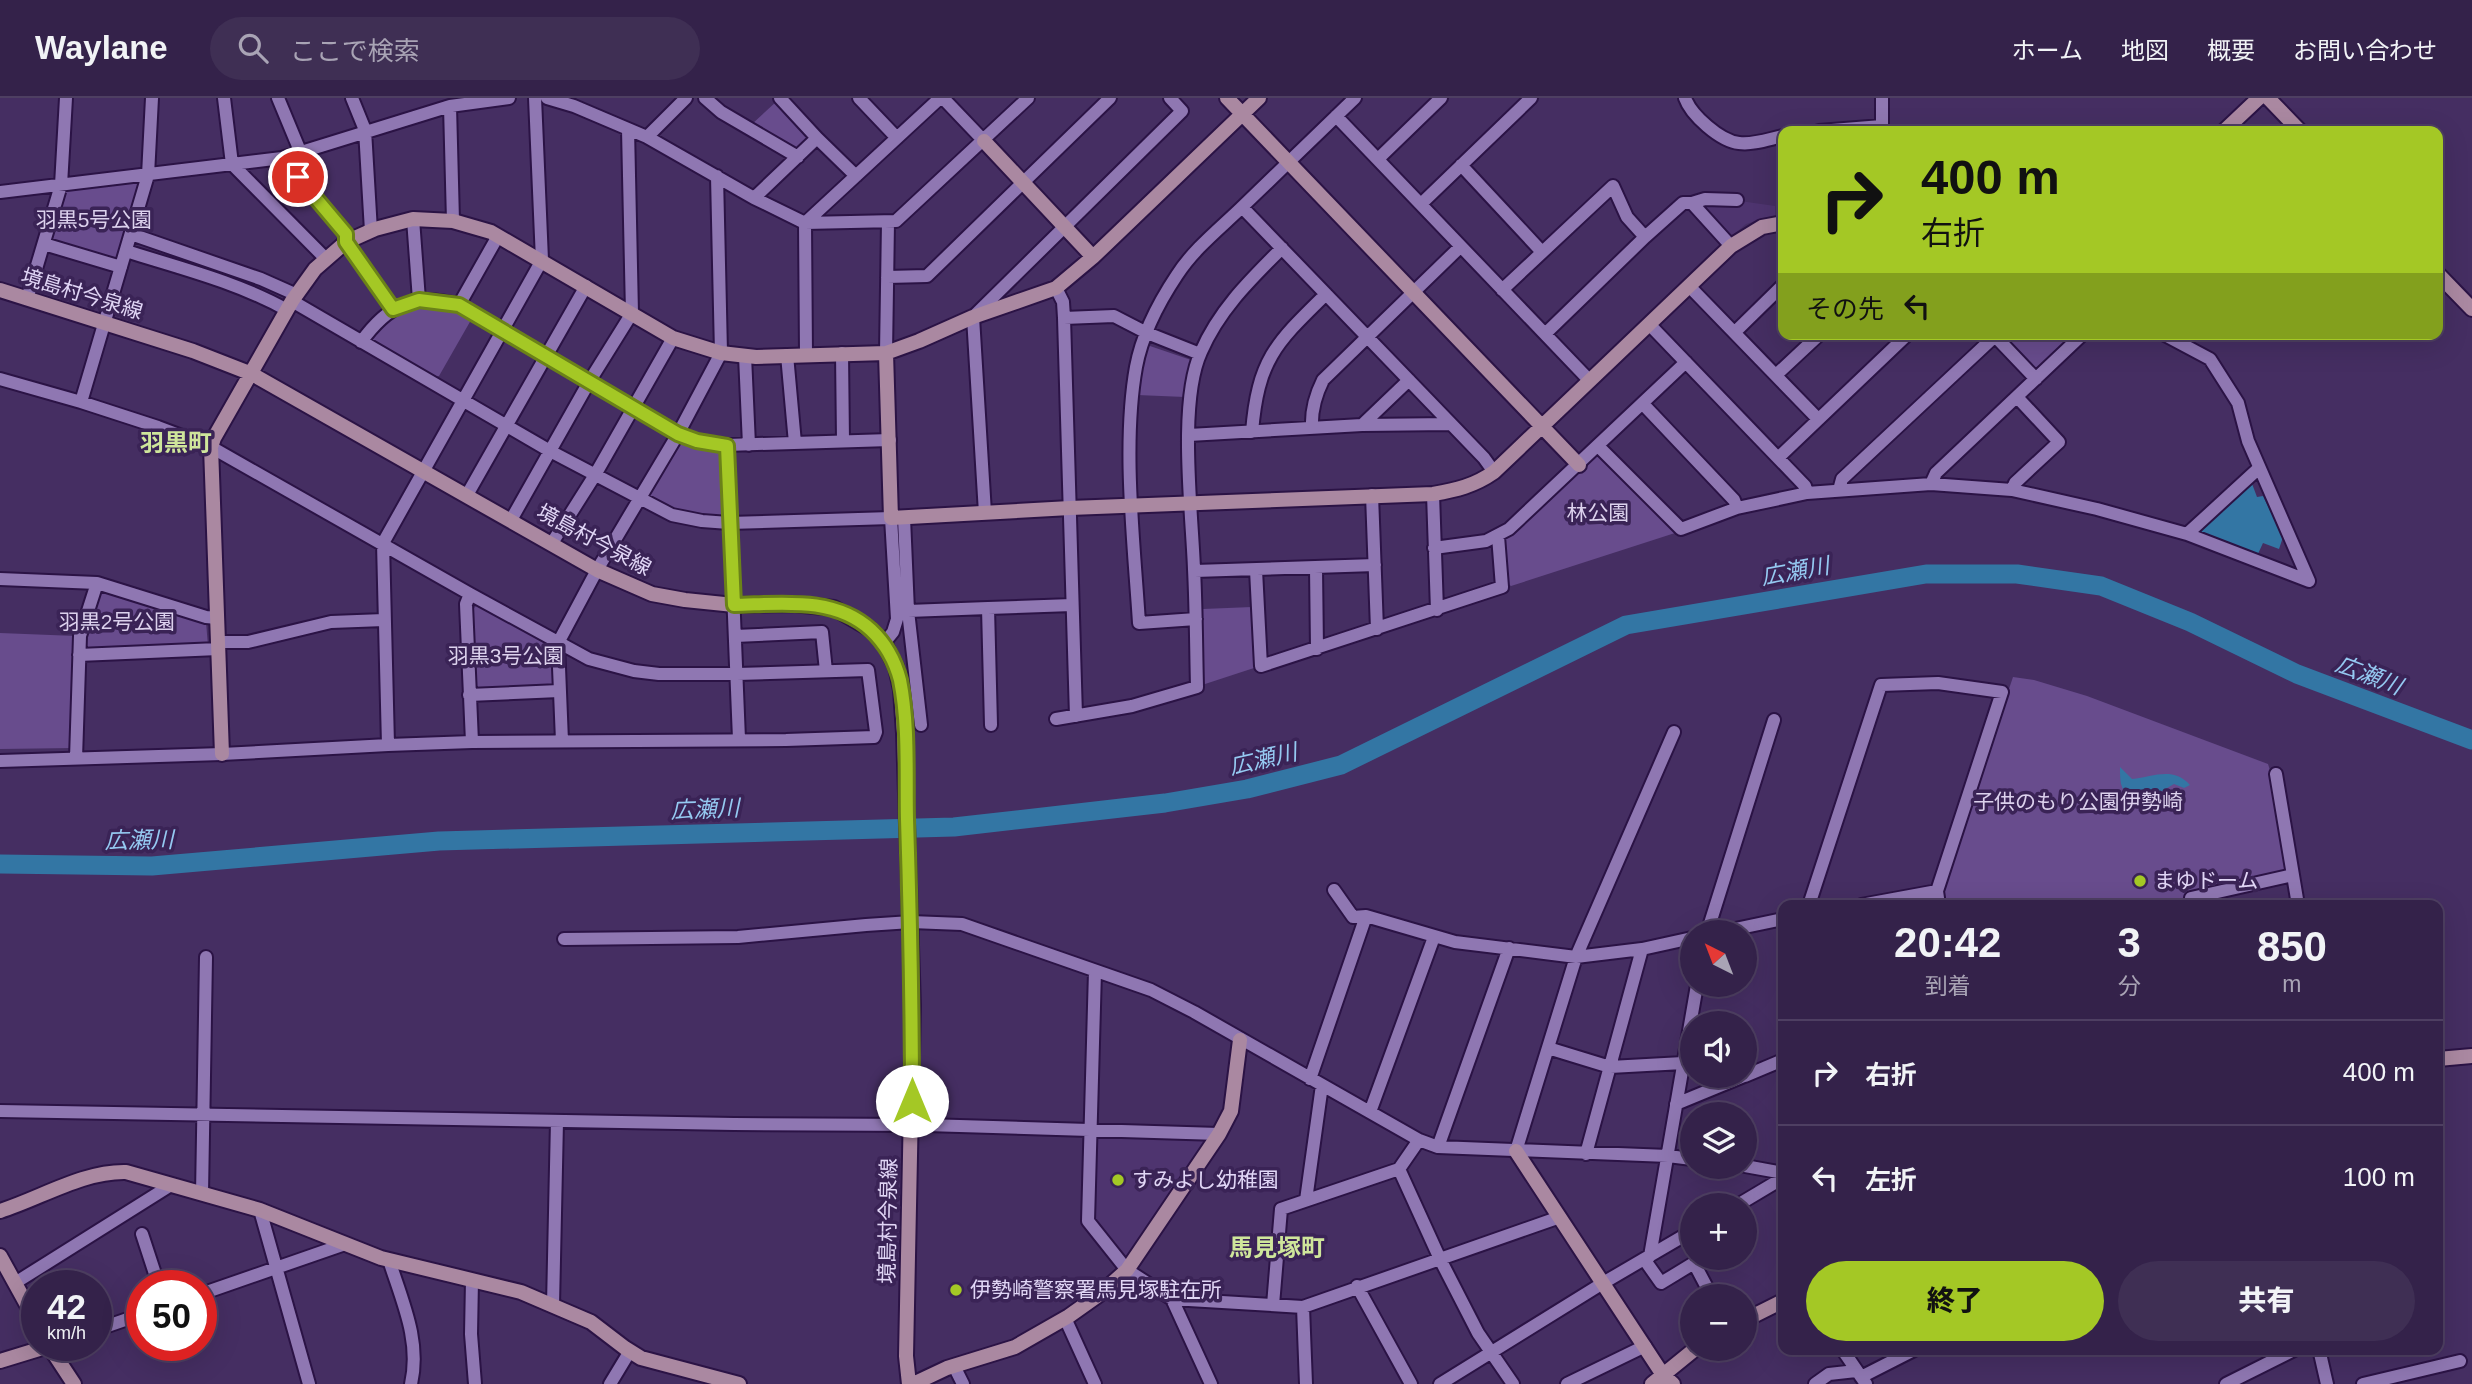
<!DOCTYPE html>
<html lang="ja">
<meta charset="utf-8">
<style>
:root{--surface:#34224a;--page:#3f2f54;--text:#f1f3f6;--muted:#a9a4b5;--line:#4e3f62;--accent:#a4c825}
body{margin:0;font-family:Arial,"Noto Sans JP",sans-serif;background:var(--page);color:var(--text);height:100vh;display:flex;flex-direction:column;font-size:26px;white-space:nowrap}
*{box-sizing:border-box;margin:0}
p{font-size:23px;color:var(--muted)}
.icon{flex:none;width:38px;height:38px;fill:none;stroke:currentColor;stroke-width:2;stroke-linecap:round;stroke-linejoin:round}
.map{position:relative;flex:1;overflow:hidden}
.drawer{position:absolute;left:1778px;top:802px;width:665px;height:455px;display:flex;flex-direction:column;background:var(--surface);border-radius:14px;box-shadow:0 7px 28px #0002,0 0 0 2px var(--line)}
.drawer>*{flex:none}
.guide{position:absolute;left:1778px;top:28px;width:665px;height:214px;border-radius:14px;box-shadow:0 7px 28px #0002,0 0 0 2px var(--line);background:#a4c825;color:#111;overflow:hidden}
.needle{width:46px;rotate:318deg}
.tools{position:absolute;left:1680px;top:822px;display:grid;gap:14px}
.tools a{display:grid;place-items:center;width:77px;height:77px;border-radius:50%;background:var(--surface);box-shadow:0 7px 28px #0002,0 0 0 2px var(--line);font-size:35px}
.speed{position:absolute;left:21px;top:1172px;display:flex;gap:14px;font-size:35px;font-weight:700;text-align:center}
.speed>*{display:grid;place-content:center;width:91px;height:91px;border-radius:50%;background:var(--surface);box-shadow:0 7px 28px #0002,0 0 0 2px var(--line);line-height:1}
.speed small{font-size:18px;font-weight:400}
.speed .limit{border:10px solid #d22;background:#fff;color:#111}
.pin{position:absolute;display:grid;place-items:center;width:60px;height:60px;color:#fff;margin:-30px;border:4px solid #fff;border-radius:50%;box-shadow:0 2px 7px #0007}
.me{position:absolute;width:77px;margin:-38px;rotate:0deg;stroke-linejoin:round;filter:drop-shadow(0 0 5px #0008)}
.turn{display:flex;align-items:center;gap:24px;height:147px;padding:0 28px;font-size:32px}
.turn .icon{width:91px;height:91px;stroke-width:2.5}
.turn b{display:block;font-size:49px;line-height:60px}
.then{display:flex;align-items:center;height:66px;padding:0 28px;background:#0003;gap:14px;font-size:26px}
.eta{display:flex;justify-content:space-evenly;align-items:center;height:119px;text-align:center}
.eta b{font-size:42px;font-weight:800;line-height:49px}
.cta{display:flex;gap:14px;margin-top:auto;padding:14px 28px}
.cta a{flex:1;height:80px;border-radius:42px;background:var(--accent);color:#111;font-size:28px;font-weight:800;line-height:80px;text-align:center}
.cta a+a{background:var(--page);color:var(--text)}
ul{padding:0;list-style:none}
li{display:flex;align-items:center;gap:21px;height:105px;padding:0 28px;border-top:2px solid var(--line)}
li div{flex:1}
li b{display:block;font-size:26px}
li em{font-style:normal}
header{display:flex;align-items:center;gap:42px;box-sizing:border-box;height:98px;padding:0 35px;background:var(--surface);border-bottom:2px solid var(--line)}
header strong{font-size:33px}
nav{display:flex;gap:38px;margin-inline-start:auto;font-size:24px}
.search{width:490px;height:63px;background:var(--page);display:flex;align-items:center;gap:18px;box-sizing:border-box;padding:0 24px;border-radius:38px;color:var(--muted);font-size:26px}
.map>svg:first-child{display:block}
.built{fill:#4e346f}
.green{fill:#684c8d}
.water{fill:#3376a4}
.lines{fill:none;stroke-linecap:round;stroke-linejoin:round}
.river{stroke:#3376a4;stroke-width:19}
.street-casing{stroke:#2b1345;stroke-width:16}
.secondary-casing{stroke:#2b1345;stroke-width:18}
.street{stroke:#8f77b2;stroke-width:12}
.secondary{stroke:#aa88a1;stroke-width:14}
.route-casing{stroke:#6b8218;stroke-width:18}
.route{stroke:#a4c825;stroke-width:12}
.poi-dot{fill:#a4c825;stroke:#3a2356;stroke-width:2.5}
.labels{text-anchor:middle;stroke-width:7;stroke-linejoin:round;paint-order:stroke}
.park-label{font-size:21px;fill:#dcd1ed;stroke:#3a2356}
.street-label{font-size:21px;fill:#e1d6f6;stroke:#3a2356}
.poi-label{font-size:21px;fill:#e1d6f6;stroke:#3a2356;text-anchor:start}
.water-label{font-size:23px;font-style:italic;fill:#95c9f1;stroke:#3a2356}
.quarter-label{font-size:24px;font-weight:bold;fill:#cfe69b;stroke:#3a2356}
</style>
<header>
<strong>Waylane</strong>
<div class="search"><svg class="icon" aria-label="search" viewBox="0 0 24 24"><circle cx="10" cy="10" r="6"/><path d="M15 15l6 6"/></svg>ここで検索</div>
<nav><a>ホーム</a><a>地図</a><a>概要</a><a>お問い合わせ</a></nav>
</header>
<div class="map">
<svg width="2472" height="1286" viewBox="0 0 2472 1286">
<rect width="100%" height="100%" fill="#452e62"/>
<path class="built" d="M1740,103L1775,108V117L1746,126L1733,137L1726,136L1702,111L1705,105Z
M1098,1038H1212L1126,1163L1092,1121L1094,1039Z"/>
<path class="green" d="M777,3L808,36L807,44L800,50L794,51L751,27Z
M136,83L140,88L117,160L112,163L51,142L65,95L71,90Z
M426,207L453,210L471,222L439,278L434,279L372,244L371,238C383,220 404,209 426,207Z
M1999,236H2057L2065,246L2038,270L2031,271Z
M1147,247L1194,263L1185,299L1137,297Z
M679,343L719,350L724,358L727,415L720,420L681,415L652,403L648,396Z
M1602,358L1675,435L1511,488L1508,486L1505,441L1595,359Z
M106,492L206,524L208,548L88,551L83,544L99,496Z
M477,507L550,546L553,549L554,585L550,588L479,592L475,587L472,512Z
M1252,509L1254,512L1257,569L1202,587L1200,514L1203,511Z
M0,535L76,538L73,650L0,651Z
M2013,579L2034,582L2087,598L2268,666L2273,682L2286,773L2187,795L2190,807H1943L1942,790Z"/>
<path class="water" d="M2251,383L2257,399L2263,398L2283,439L2279,451L2263,445L2257,458L2203,437L2200,429Z
M2120,669L2132,681C2153,679 2173,668 2190,687L2184,690L2174,686C2158,695 2130,717 2121,686C2120,681 2120,675 2120,669Z"/>
<g class="lines">
<path class="river" d="M0,766L152,768L439,743L954,729L1165,705L1247,691L1341,667L1626,527L1926,476H2017L2101,488L2190,524L2297,576L2472,642"/>
<g class="street-casing">
<path id="street" d="M224,0L232,66L326,161
M278,0L300,53
M352,0L365,32L371,133
M547,0L574,8L647,39L754,100L805,125L896,123L1028,0
M705,0L721,14L798,59
M859,0L897,40
M943,0L984,43
M1685,0C1691,17 1720,43 1739,45C1753,47 1769,41 1783,38
M450,8L453,123
M1336,18L1590,283
M1819,33L1882,28V0
M647,39L686,0
M817,40L856,78
M282,60L346,136V144L392,211
M1378,61L1441,0
M1461,67L1542,154
M0,94L282,60L450,8L509,0
M754,100L817,40L780,0
M1692,105L1705,101L1737,102
M1421,106L1531,0
M1242,109L1484,360L1494,374
M413,121L419,202
M131,136L261,181L297,197
M44,146L121,169
M126,153C180,170 237,184 287,212
M887,179L927,178L1110,0
M1689,188L1818,321
M1056,190L1063,204L1064,220L1076,618
M1502,192L1613,88L1627,119L1645,139L1683,105H1692L1731,148
M27,201L61,87L66,0
M292,203L550,353L672,417L702,423L729,425L891,420L897,521L893,534L884,545
M459,207L498,138
M1064,220L1114,218L1147,235L1200,256
M1649,226L1805,388L1807,395
M1735,234L1783,187
M1545,236L1645,139
M2163,236L2210,261L2238,305L2248,343L2309,483
M361,244C388,207 413,194 459,207L678,336L697,343L727,347L890,342
M842,255L843,343
M886,255L888,124
M806,256L805,125L940,0
M787,257L795,345
M745,258L749,347
M1776,277L1820,236
M0,281L81,304L158,329L211,349L470,496L589,561L634,573L659,576H737L868,572L876,634L874,639L786,642L472,644L388,647L383,445L542,162L535,0
M81,304L148,77L152,0
M1643,306L1734,402L1737,410
M1362,327L1409,282
M1312,330C1311,312 1315,298 1323,282L1460,149
M1252,334C1258,261 1276,245 1326,196
M1189,337L1362,327L1451,326
M727,347L739,641
M1599,349L1681,431L1737,410L1807,395L1931,386L2012,392L2097,411L2187,436L2309,483
M1778,360L1908,236
M1931,386L1936,375L2083,236
M1839,392L1842,381L1995,238L2036,281
M2012,392L2015,385L2059,344L2017,299
M1433,396L1437,512
M467,397L586,188
M1372,397L1377,531
M985,415L973,219L1182,13L1170,0
M904,420L908,513L921,627
M511,422L589,284L632,215L628,31
M2187,436L2259,370
M552,445L595,377L673,240
M1434,450L1486,443L1509,431L1686,264
M1316,470L1317,551
M1256,472L1261,568L1502,489L1498,438
M1195,473L1375,467
M0,481L97,485L206,519L217,520
M470,496L466,506L472,644
M988,510L1072,507
M908,513L988,510L991,627
M1196,521L1139,525C1134,445 1122,347 1136,269C1142,237 1159,204 1177,177C1193,152 1218,132 1240,111C1278,74 1317,37 1355,0
M735,538L822,534L826,573
M217,544H248L331,524L384,522
M79,557L218,551
M469,597L559,593
M1056,621L1132,608L1197,589C1196,550 1196,510 1194,471C1192,415 1178,304 1201,254C1219,212 1250,182 1282,150
M562,643L558,545L597,472L678,336L721,255L717,78
M76,660L80,538L97,485
M0,663L222,656L388,647
M2276,676L2298,807
M1334,792L1353,819L1366,818L1455,844L1576,859L1642,851L1692,840
M1809,807L1881,587L1938,585L2002,594L1937,793L1939,807
M1861,807L1937,793
M2193,807L2191,800L2293,777
M1707,835L1774,622
M1716,835L1783,821
M564,841L738,839L866,827L911,824L962,826L1151,892L1194,914L1419,1042L1438,1049L1668,1058L1692,1061
M1095,873L1088,1123L1127,1172L1172,1201L1303,1209L1560,1119
M1548,950L1610,969L1683,965
M1745,978L1783,962
M1310,981L1366,818
M1676,1006L1744,978
M0,1013L734,1026L926,1027L1219,1036
M1370,1014L1434,839
M1419,1042L1399,1071L1440,1161L1478,1235L1513,1286
M1438,1049L1509,850
M1516,1053L1576,859L1674,634
M1586,1056L1642,851
M1745,1068L1783,1075
M202,1096L206,859
M1306,1102L1322,987
M1736,1108L1783,1080
M260,1112L309,1286
M142,1136L159,1188
M1650,1158L1697,887
M1644,1161L1661,1185L1694,1165L1712,1199
M389,1162C402,1203 421,1243 411,1286
M472,1182L471,1236L475,1286
M15,1185L171,1087
M1357,1188L1411,1286
M201,1196L345,1146
M1172,1201L1211,1286
M553,1207L557,1023
M1273,1207L1281,1111L1399,1071
M1303,1209L1306,1286
M1065,1220L1095,1286
M96,1232L142,1216
M1842,1251L1866,1286
M2319,1251L2327,1286
M954,1268L963,1286
M1861,1279L1916,1251
M610,1286L630,1253
M1440,1286L1603,1185L1692,1133
M1567,1286L1645,1248
M1815,1286L1829,1276L1856,1273
M2226,1286L2296,1251
M2363,1286L2460,1263"/>
</g>
<g class="secondary-casing">
<path id="secondary" d="M1227,0L1579,367
M2268,0L2300,33
M2224,33L2259,0
M984,43L1093,159
M2438,176L2472,211
M0,192L193,253L252,276L597,472L652,496L685,502L734,507L793,506L834,510L870,531L884,545L896,569L901,592L904,635L913,908L906,1258L909,1286
M886,255L891,420L1070,410L1433,396C1456,392 1474,388 1494,374L1731,148L1762,129L1783,125
M222,656L211,349L214,340L292,203L315,171L346,144L375,131L413,121L453,123L491,134L673,240L721,255L756,259L886,255L919,243L973,219L1056,190L1093,159L1259,0
M2438,961L2472,958
M1516,1053L1663,1277L1673,1286
M0,1113C41,1100 83,1073 126,1074L260,1112L381,1160L521,1194L591,1224L625,1250L641,1260L739,1286
M0,1158L37,1225
M1745,1222L1783,1203
M49,1248L74,1286
M0,1263L49,1248
M913,1286L947,1270L1015,1249L1069,1218L1100,1196L1127,1172L1219,1036L1231,1013L1240,942
M1652,1286L1695,1251"/>
</g>
<use href="#street" class="street"/>
<use href="#secondary" class="secondary"/>
</g>
<g class="lines">
<g class="route-casing">
<path id="route" d="M298,79L346,136V144L393,211L419,202L459,207L678,336L697,343L727,348L734,507C781,506 834,498 871,532C886,546 895,563 900,582C909,627 906,676 907,721C910,815 912,909 912,1003"/>
</g>
<use href="#route" class="route"/>
</g>
<g class="poi-dot">
<circle cx="2140" cy="783" r="7"/>
<circle cx="1118" cy="1082" r="7"/>
<circle cx="956" cy="1192" r="7"/>
</g>
<g class="labels">
<g class="park-label">
<text x="94" y="129">羽黒5号公園</text>
<text x="1598" y="422">林公園</text>
<text x="117" y="531">羽黒2号公園</text>
<text x="506" y="565">羽黒3号公園</text>
<text x="2078" y="711">子供のもり公園伊勢崎</text>
</g>
<g class="street-label">
<text transform="translate(82 196) rotate(17)" y="7">境島村今泉線</text>
<text transform="translate(594 442) rotate(28)" y="7">境島村今泉線</text>
<text transform="translate(888 1123) rotate(-89)" y="7">境島村今泉線</text>
</g>
<g class="poi-label">
<text x="2154" y="790">まゆドーム</text>
<text x="1132" y="1089">すみよし幼稚園</text>
<text x="970" y="1199">伊勢崎警察署馬見塚駐在所</text>
</g>
<g class="water-label">
<text transform="translate(1795 473) rotate(-10)" y="8">広瀬川</text>
<text transform="translate(2369 577) rotate(21)" y="8">広瀬川</text>
<text transform="translate(1263 661) rotate(-13)" y="8">広瀬川</text>
<text transform="translate(705 711) rotate(-2)" y="8">広瀬川</text>
<text transform="translate(139 742) rotate(-1)" y="8">広瀬川</text>
</g>
<g class="quarter-label">
<text x="176" y="353">羽黒町</text>
<text x="1277" y="1158">馬見塚町</text>
</g>
</g>
</svg>
<div class="tools">
<a><svg class="needle" viewBox="-14 -14 28 28"><path d="M0-13l5 13h-10z" fill="#e53935"/><path d="M0 13l5-13h-10z" fill="#a9a4b5"/></svg></a>
<a><svg class="icon" aria-label="sound" viewBox="0 0 24 24"><path d="M4 9h4l5-4v14l-5-4H4zM17 9q2 3 0 6"/></svg></a>
<a><svg class="icon" aria-label="layers" viewBox="0 0 24 24"><path d="M12 4l9 5-9 5-9-5zM3 14l9 5 9-5"/></svg></a>
<a>+</a>
<a>−</a>
</div>
<div class="speed"><div>42<small>km/h</small></div><div class="limit">50</div></div>
<div class="pin" style="left:298px;top:79px;background:#d93025"><svg class="icon" aria-label="arrive" viewBox="0 0 24 24"><path d="M6 21V4h12l-3 4 3 4H6"/></svg></div>
<svg class="me" style="left:912px;top:1003px" viewBox="-20 -20 40 40"><circle r="19" fill="#fff"/><path d="M0-13L10 11 0 6-10 11z" fill="#a4c825"/></svg>
<div class="guide">
<div class="turn"><svg class="icon" aria-label="right" viewBox="0 0 24 24"><path d="M7 20v-9h11M14 6l5 5-5 5"/></svg><div><b>400 m</b>右折</div></div>
<div class="then">その先<svg class="icon" aria-label="left" viewBox="0 0 24 24"><path d="M17 20v-9H6M10 6l-5 5 5 5"/></svg></div>
</div>
<section class="drawer">
<div class="eta">
<div><b>20:42</b><p>到着</p></div>
<div><b>3</b><p>分</p></div>
<div><b>850</b><p>m</p></div>
</div>
<ul>
<li><svg class="icon" aria-label="right" viewBox="0 0 24 24"><path d="M7 20v-9h11M14 6l5 5-5 5"/></svg><div><b>右折</b></div><em>400 m</em></li>
<li><svg class="icon" aria-label="left" viewBox="0 0 24 24"><path d="M17 20v-9H6M10 6l-5 5 5 5"/></svg><div><b>左折</b></div><em>100 m</em></li>
</ul>
<div class="cta"><a>終了</a><a>共有</a></div>
</section>
</div>
